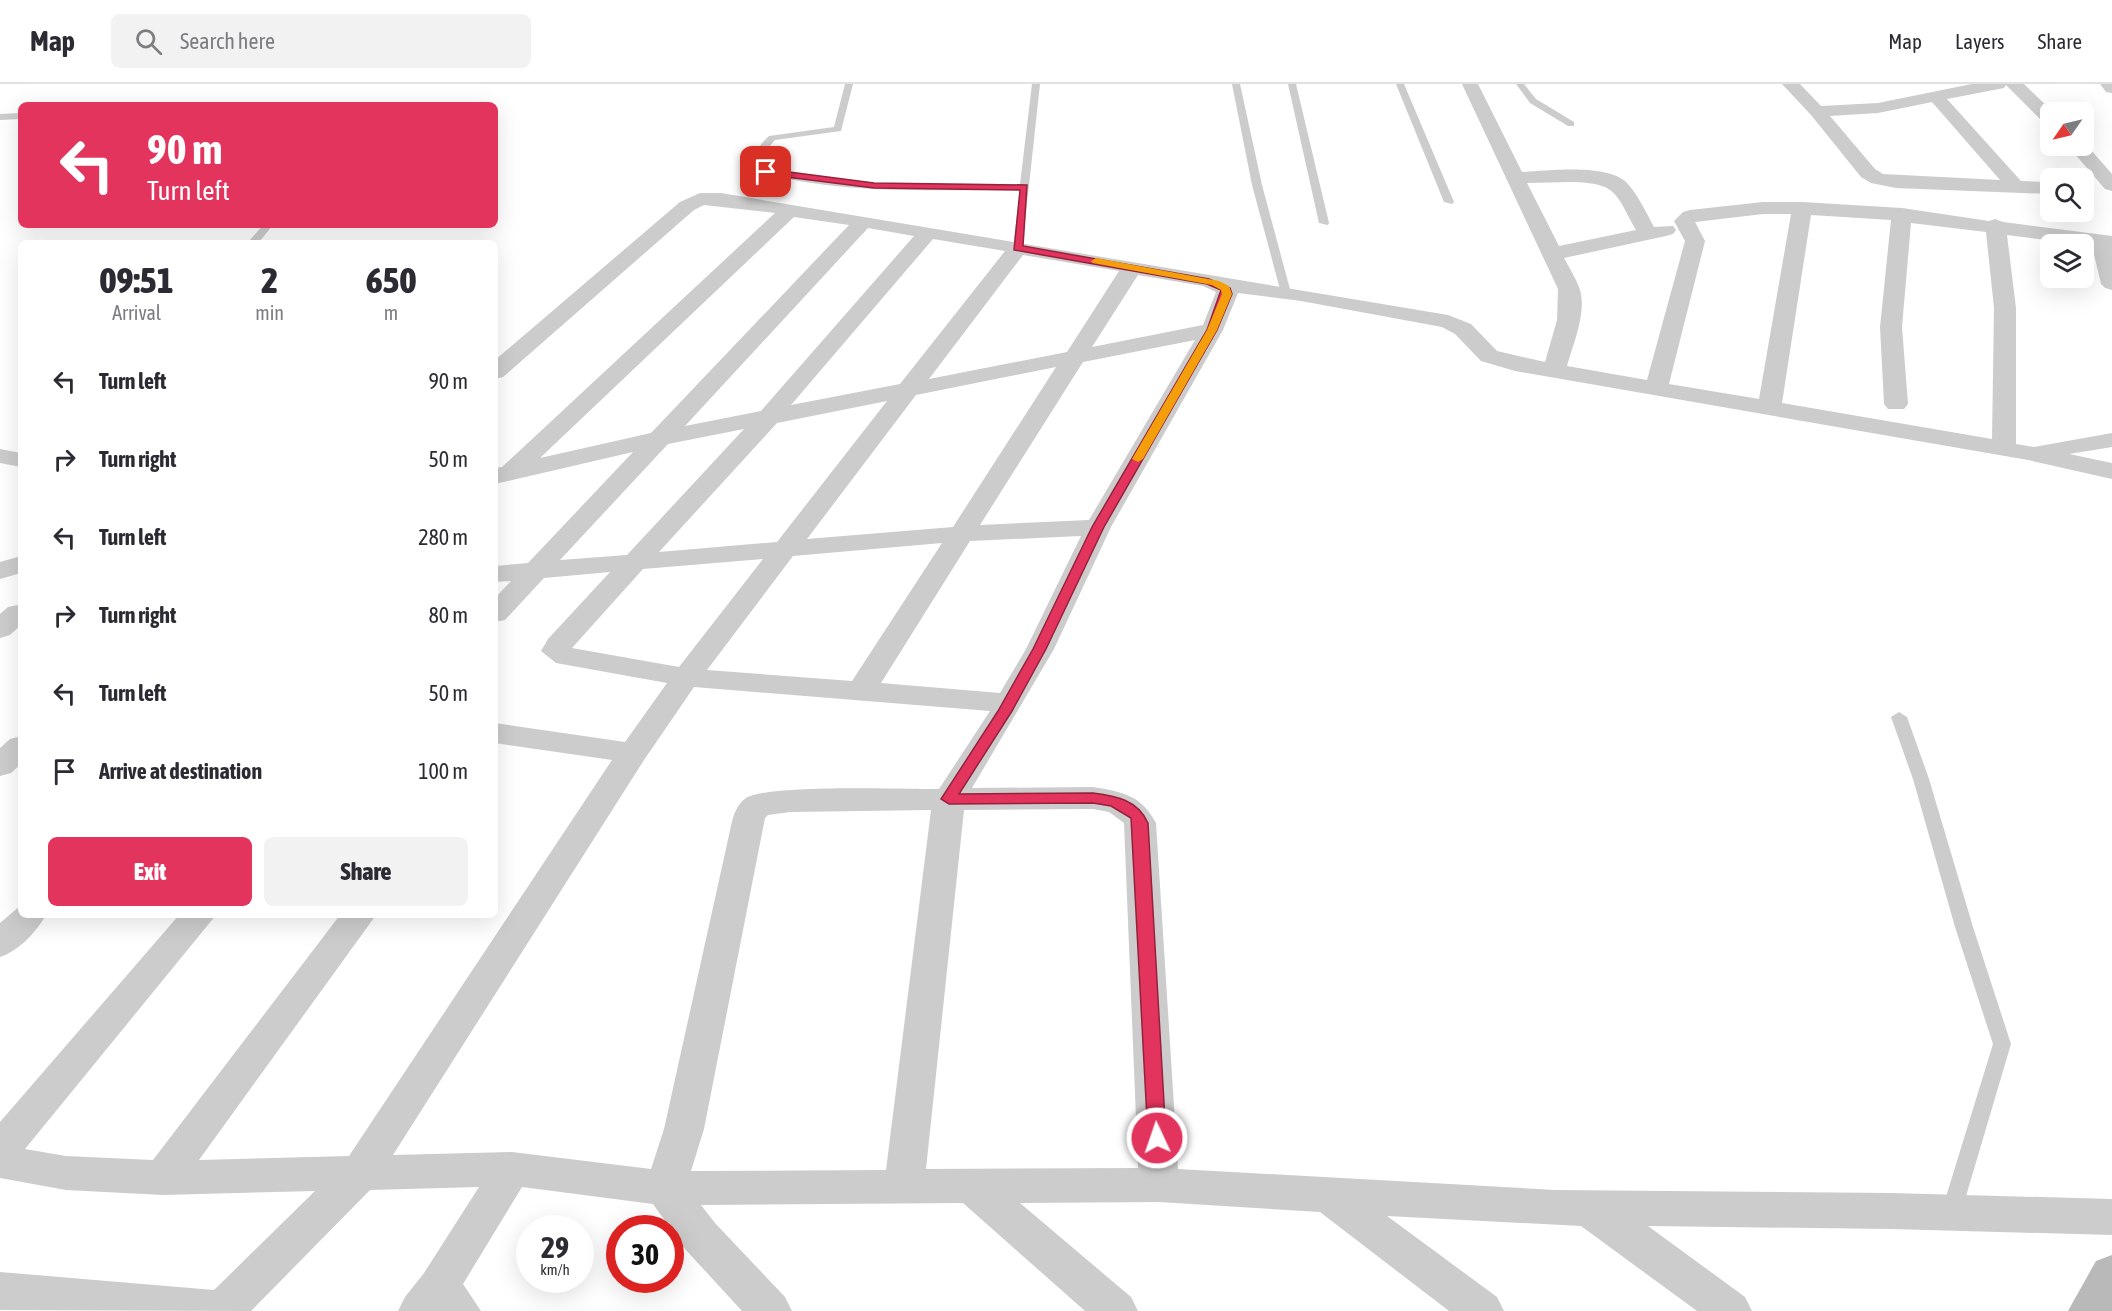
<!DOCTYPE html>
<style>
:root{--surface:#fff;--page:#f2f2f3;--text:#2b2b33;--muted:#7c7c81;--line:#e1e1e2;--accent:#e3345d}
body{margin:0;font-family:"Asap Condensed",sans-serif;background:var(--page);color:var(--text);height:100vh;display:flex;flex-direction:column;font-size:22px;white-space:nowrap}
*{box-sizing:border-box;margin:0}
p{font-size:20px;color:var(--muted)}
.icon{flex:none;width:33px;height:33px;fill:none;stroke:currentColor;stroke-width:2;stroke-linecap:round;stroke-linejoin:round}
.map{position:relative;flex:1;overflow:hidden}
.panel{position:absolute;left:18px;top:156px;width:480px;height:678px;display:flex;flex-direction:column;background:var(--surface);border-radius:9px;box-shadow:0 6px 24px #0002}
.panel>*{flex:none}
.top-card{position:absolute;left:18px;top:18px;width:480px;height:126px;border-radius:9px;box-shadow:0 6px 24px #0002;background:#e3345d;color:#fff;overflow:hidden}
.needle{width:39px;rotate:236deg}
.buttons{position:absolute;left:2040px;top:18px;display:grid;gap:12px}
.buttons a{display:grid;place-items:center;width:54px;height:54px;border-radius:9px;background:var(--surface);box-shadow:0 6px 24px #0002;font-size:30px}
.speed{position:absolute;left:516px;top:1131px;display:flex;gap:12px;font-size:30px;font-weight:700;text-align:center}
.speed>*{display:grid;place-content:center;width:78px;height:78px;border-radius:50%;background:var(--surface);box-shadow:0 6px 24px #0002;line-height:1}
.speed small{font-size:15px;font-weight:400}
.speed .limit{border:9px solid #d22;background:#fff;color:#111}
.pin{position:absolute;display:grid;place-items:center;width:51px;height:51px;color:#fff;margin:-26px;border-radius:12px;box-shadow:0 3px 9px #0006}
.me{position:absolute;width:66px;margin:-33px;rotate:357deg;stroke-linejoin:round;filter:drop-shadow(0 0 4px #0008)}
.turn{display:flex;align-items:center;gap:21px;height:126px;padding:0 30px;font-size:27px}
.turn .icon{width:78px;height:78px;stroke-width:2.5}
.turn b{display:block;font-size:42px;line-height:51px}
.eta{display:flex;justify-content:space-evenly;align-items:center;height:102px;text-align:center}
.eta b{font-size:36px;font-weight:800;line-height:42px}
.primary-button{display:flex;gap:12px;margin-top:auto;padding:12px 30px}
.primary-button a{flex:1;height:69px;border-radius:9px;background:var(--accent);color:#fff;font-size:24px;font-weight:800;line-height:69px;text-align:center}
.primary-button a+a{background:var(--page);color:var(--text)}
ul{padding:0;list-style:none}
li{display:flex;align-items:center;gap:18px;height:78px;padding:0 30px}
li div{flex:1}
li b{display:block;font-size:22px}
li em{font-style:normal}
header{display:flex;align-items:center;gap:36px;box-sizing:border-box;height:84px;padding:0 30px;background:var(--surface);border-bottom:2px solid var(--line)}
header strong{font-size:28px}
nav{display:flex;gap:33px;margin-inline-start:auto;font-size:21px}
.search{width:420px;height:54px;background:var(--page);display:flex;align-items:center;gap:15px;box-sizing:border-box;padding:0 21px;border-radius:9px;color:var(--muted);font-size:22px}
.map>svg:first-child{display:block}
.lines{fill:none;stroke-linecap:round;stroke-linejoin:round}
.lane{fill:#ccc;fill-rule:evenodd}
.street{fill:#ccc;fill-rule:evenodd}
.secondary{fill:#b9b9b9;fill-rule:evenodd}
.route{fill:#e3345d;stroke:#94223c;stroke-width:1.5}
.slow{fill:#f59e0b}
</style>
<header>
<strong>Map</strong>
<div class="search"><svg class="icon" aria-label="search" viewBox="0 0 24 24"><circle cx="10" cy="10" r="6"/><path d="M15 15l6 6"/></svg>Search here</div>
<nav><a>Map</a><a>Layers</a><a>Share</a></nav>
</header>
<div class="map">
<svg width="2112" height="1227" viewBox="0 0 2112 1227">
<rect width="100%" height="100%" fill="#fff"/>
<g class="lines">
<path class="lane" d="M845,0H853L841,47L775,56L765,68L763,82L781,88L874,99L1020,100L1032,0H1040L1022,166L1013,164L1020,106C938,105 833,112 756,86C750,73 759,61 769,52L834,43Z
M1232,0H1240L1262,101L1291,209L1290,211L1281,209L1252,101Z
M1288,0H1296L1329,139L1328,141L1319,139Z
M1396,0H1404L1454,118L1452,120L1444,118Z
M1516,0H1524L1536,15L1574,38V42H1568L1530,19Z
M21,29V35L0,36V30Z
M263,141H273L259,158H251L250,156Z
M1899,628L1907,633L1929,695L1973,843L2011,960L1961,1129L1958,1135L1951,1138L1944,1135L1941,1129L1993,960L1955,843L1913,695L1891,633Z"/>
<path class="street" d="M1462,0H1478L1522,88C1548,87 1607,79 1627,99C1638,111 1646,128 1654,143L1673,142L1676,146L1673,150L1666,152L1564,174C1569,183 1575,193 1579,203C1588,227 1573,259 1567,282L1647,296L1685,157L1674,137L1683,128L1690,126L1763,118H1802L1902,124L1989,137L1995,135L2003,138L2112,152V206L2105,204L2101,200L2092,162L2007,151L2016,224V360L2034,363L2112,349V363L2069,370L2112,379V395L2028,376L1515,287L1481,277L1455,250L1442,243L1301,217L1238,209L1223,246L1111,443L1054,565L972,704L1093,703C1123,708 1141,711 1156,739L1178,1085L1556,1106L1891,1109L2112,1115V1151L1891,1145L1648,1142L1745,1213L1752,1227H1697L1581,1142L1387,1132L1497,1213L1504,1227H1449L1320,1128L1159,1118L1020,1119L1131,1213L1138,1227H1085L963,1119L701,1121L715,1139L785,1213L792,1227H742L685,1165L653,1120L522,1103L463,1200L481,1227H398L405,1213L424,1189L479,1103L370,1106L251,1227L0,1226V1188L214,1206L315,1107L163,1111L66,1106L0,1094V1038L179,831H216L25,1065L66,1072L153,1076L340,831H376L199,1076L349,1072L612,676L495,659V639L625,658L667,599L556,579L541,567L548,555L610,488L544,494L505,536L495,538V514L511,497L495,498V482L528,479L633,368L495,400V384L502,383L775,129L704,121L694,126L503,293L495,295V276L680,118L700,109H721L1448,231L1471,240L1497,267L1545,278L1557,236L1558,205ZM1570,98C1617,99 1615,108 1636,146L1559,162L1527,99ZM1763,130H1791L1759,315L1669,300L1705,157L1695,138ZM1811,131L1891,136L1880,243L1884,320L1888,325H1904L1908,320L1902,243L1911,139L1986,148L1994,224L1992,355L1782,319ZM794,133L849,141L651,349L540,374ZM868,144L914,152L761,327L685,342ZM933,155L1005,167L900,300L791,321ZM1023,171L1119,187L1067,268L929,295ZM1138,191L1203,202L1216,208L1203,241L1092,263ZM1195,256L1089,436L980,441L1083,278ZM1056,283L953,443L807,455L916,311ZM887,317L777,458L659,468L777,339ZM744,345L627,471L560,476L668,360ZM1081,452L1026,565L1000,609L881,599L970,457ZM942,459L852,597L707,586L793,472ZM763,475L679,583L572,564L643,485ZM694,603L990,627L939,705C905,705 769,700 746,714C737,720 733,732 731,742L664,1045L651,1085L512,1068L393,1071L644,676ZM1093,725L1109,728L1124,739L1138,1084L926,1085L964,726ZM931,726L886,1086L691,1087L704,1045L765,734L768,731L790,728Z
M1782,0H1800L1821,22L1878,19L1972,0H2024L2053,28H2050V40L2044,39L2006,1L2004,4L1947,15L2021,97L2050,98V110L1896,104L1871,99L1861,93L1811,31ZM1932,18L2000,96L1883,90L1875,85L1830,32L1878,29Z
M2100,0H2112V9L2106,8Z
M2084,58L2112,90V107L2105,105L2068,62H2084Z
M0,365L21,369V383L0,379Z
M21,472V489L0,495V478Z
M18,521H21V541L10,551L0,554V530L8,523Z
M21,652V680L11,689L0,692V664L10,655Z
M21,821V831H46C36,848 19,867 0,873V839Z"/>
<path class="secondary" d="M2112,1171V1227H2068L2096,1177Z"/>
</g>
<path class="route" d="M766,85L874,99L1027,101L1023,162L1209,195L1230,204L1232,210L1217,246L1104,443L1046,565L1012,627L959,710L1093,709C1116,712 1138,716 1148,739L1166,1054L1163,1059L1157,1062L1151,1059L1148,1054L1131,734L1111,722L1093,719L949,720L941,715L998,627L1033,565L1092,443L1207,246L1221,206L1207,200L1014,166L1020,106L874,104L763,90Z"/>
<path class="slow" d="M1096,174L1219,197L1229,202L1232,210L1217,246L1143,375L1138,378L1132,375L1207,246L1222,210L1221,206L1212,201L1093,179L1091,177Z"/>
</svg>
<div class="buttons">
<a><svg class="needle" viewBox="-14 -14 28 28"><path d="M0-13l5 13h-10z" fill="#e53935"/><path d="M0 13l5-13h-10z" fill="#7c7c81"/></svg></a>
<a><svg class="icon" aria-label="search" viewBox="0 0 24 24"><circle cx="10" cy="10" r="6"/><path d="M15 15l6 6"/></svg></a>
<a><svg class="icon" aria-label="layers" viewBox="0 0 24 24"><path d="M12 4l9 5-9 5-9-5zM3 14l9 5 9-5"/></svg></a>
</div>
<div class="speed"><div>29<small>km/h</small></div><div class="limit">30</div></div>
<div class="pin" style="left:766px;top:88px;background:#d93025"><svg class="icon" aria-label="arrive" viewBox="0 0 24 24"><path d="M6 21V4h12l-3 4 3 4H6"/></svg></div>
<svg class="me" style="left:1157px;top:1054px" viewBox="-20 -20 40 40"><circle r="17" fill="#e3345d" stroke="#fff" stroke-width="3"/><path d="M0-11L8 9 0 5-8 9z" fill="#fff"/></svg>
<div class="top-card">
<div class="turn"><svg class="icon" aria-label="left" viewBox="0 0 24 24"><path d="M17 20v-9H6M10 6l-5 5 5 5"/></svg><div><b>90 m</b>Turn left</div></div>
</div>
<section class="panel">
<div class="eta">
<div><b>09:51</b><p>Arrival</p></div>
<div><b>2</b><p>min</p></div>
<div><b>650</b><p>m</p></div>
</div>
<ul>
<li><svg class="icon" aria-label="left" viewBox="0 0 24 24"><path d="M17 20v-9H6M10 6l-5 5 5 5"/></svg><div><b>Turn left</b></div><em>90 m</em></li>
<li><svg class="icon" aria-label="right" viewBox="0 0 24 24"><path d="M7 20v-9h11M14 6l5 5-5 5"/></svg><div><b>Turn right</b></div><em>50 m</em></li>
<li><svg class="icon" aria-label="left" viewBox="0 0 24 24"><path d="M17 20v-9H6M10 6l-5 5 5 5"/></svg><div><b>Turn left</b></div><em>280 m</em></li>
<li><svg class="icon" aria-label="right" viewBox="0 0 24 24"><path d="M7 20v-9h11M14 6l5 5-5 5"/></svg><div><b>Turn right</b></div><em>80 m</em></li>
<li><svg class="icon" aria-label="left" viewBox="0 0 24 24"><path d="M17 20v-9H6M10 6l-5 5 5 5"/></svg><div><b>Turn left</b></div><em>50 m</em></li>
<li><svg class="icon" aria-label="arrive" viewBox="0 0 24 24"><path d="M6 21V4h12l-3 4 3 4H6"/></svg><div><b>Arrive at destination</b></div><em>100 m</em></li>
</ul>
<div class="primary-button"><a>Exit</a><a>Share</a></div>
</section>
</div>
